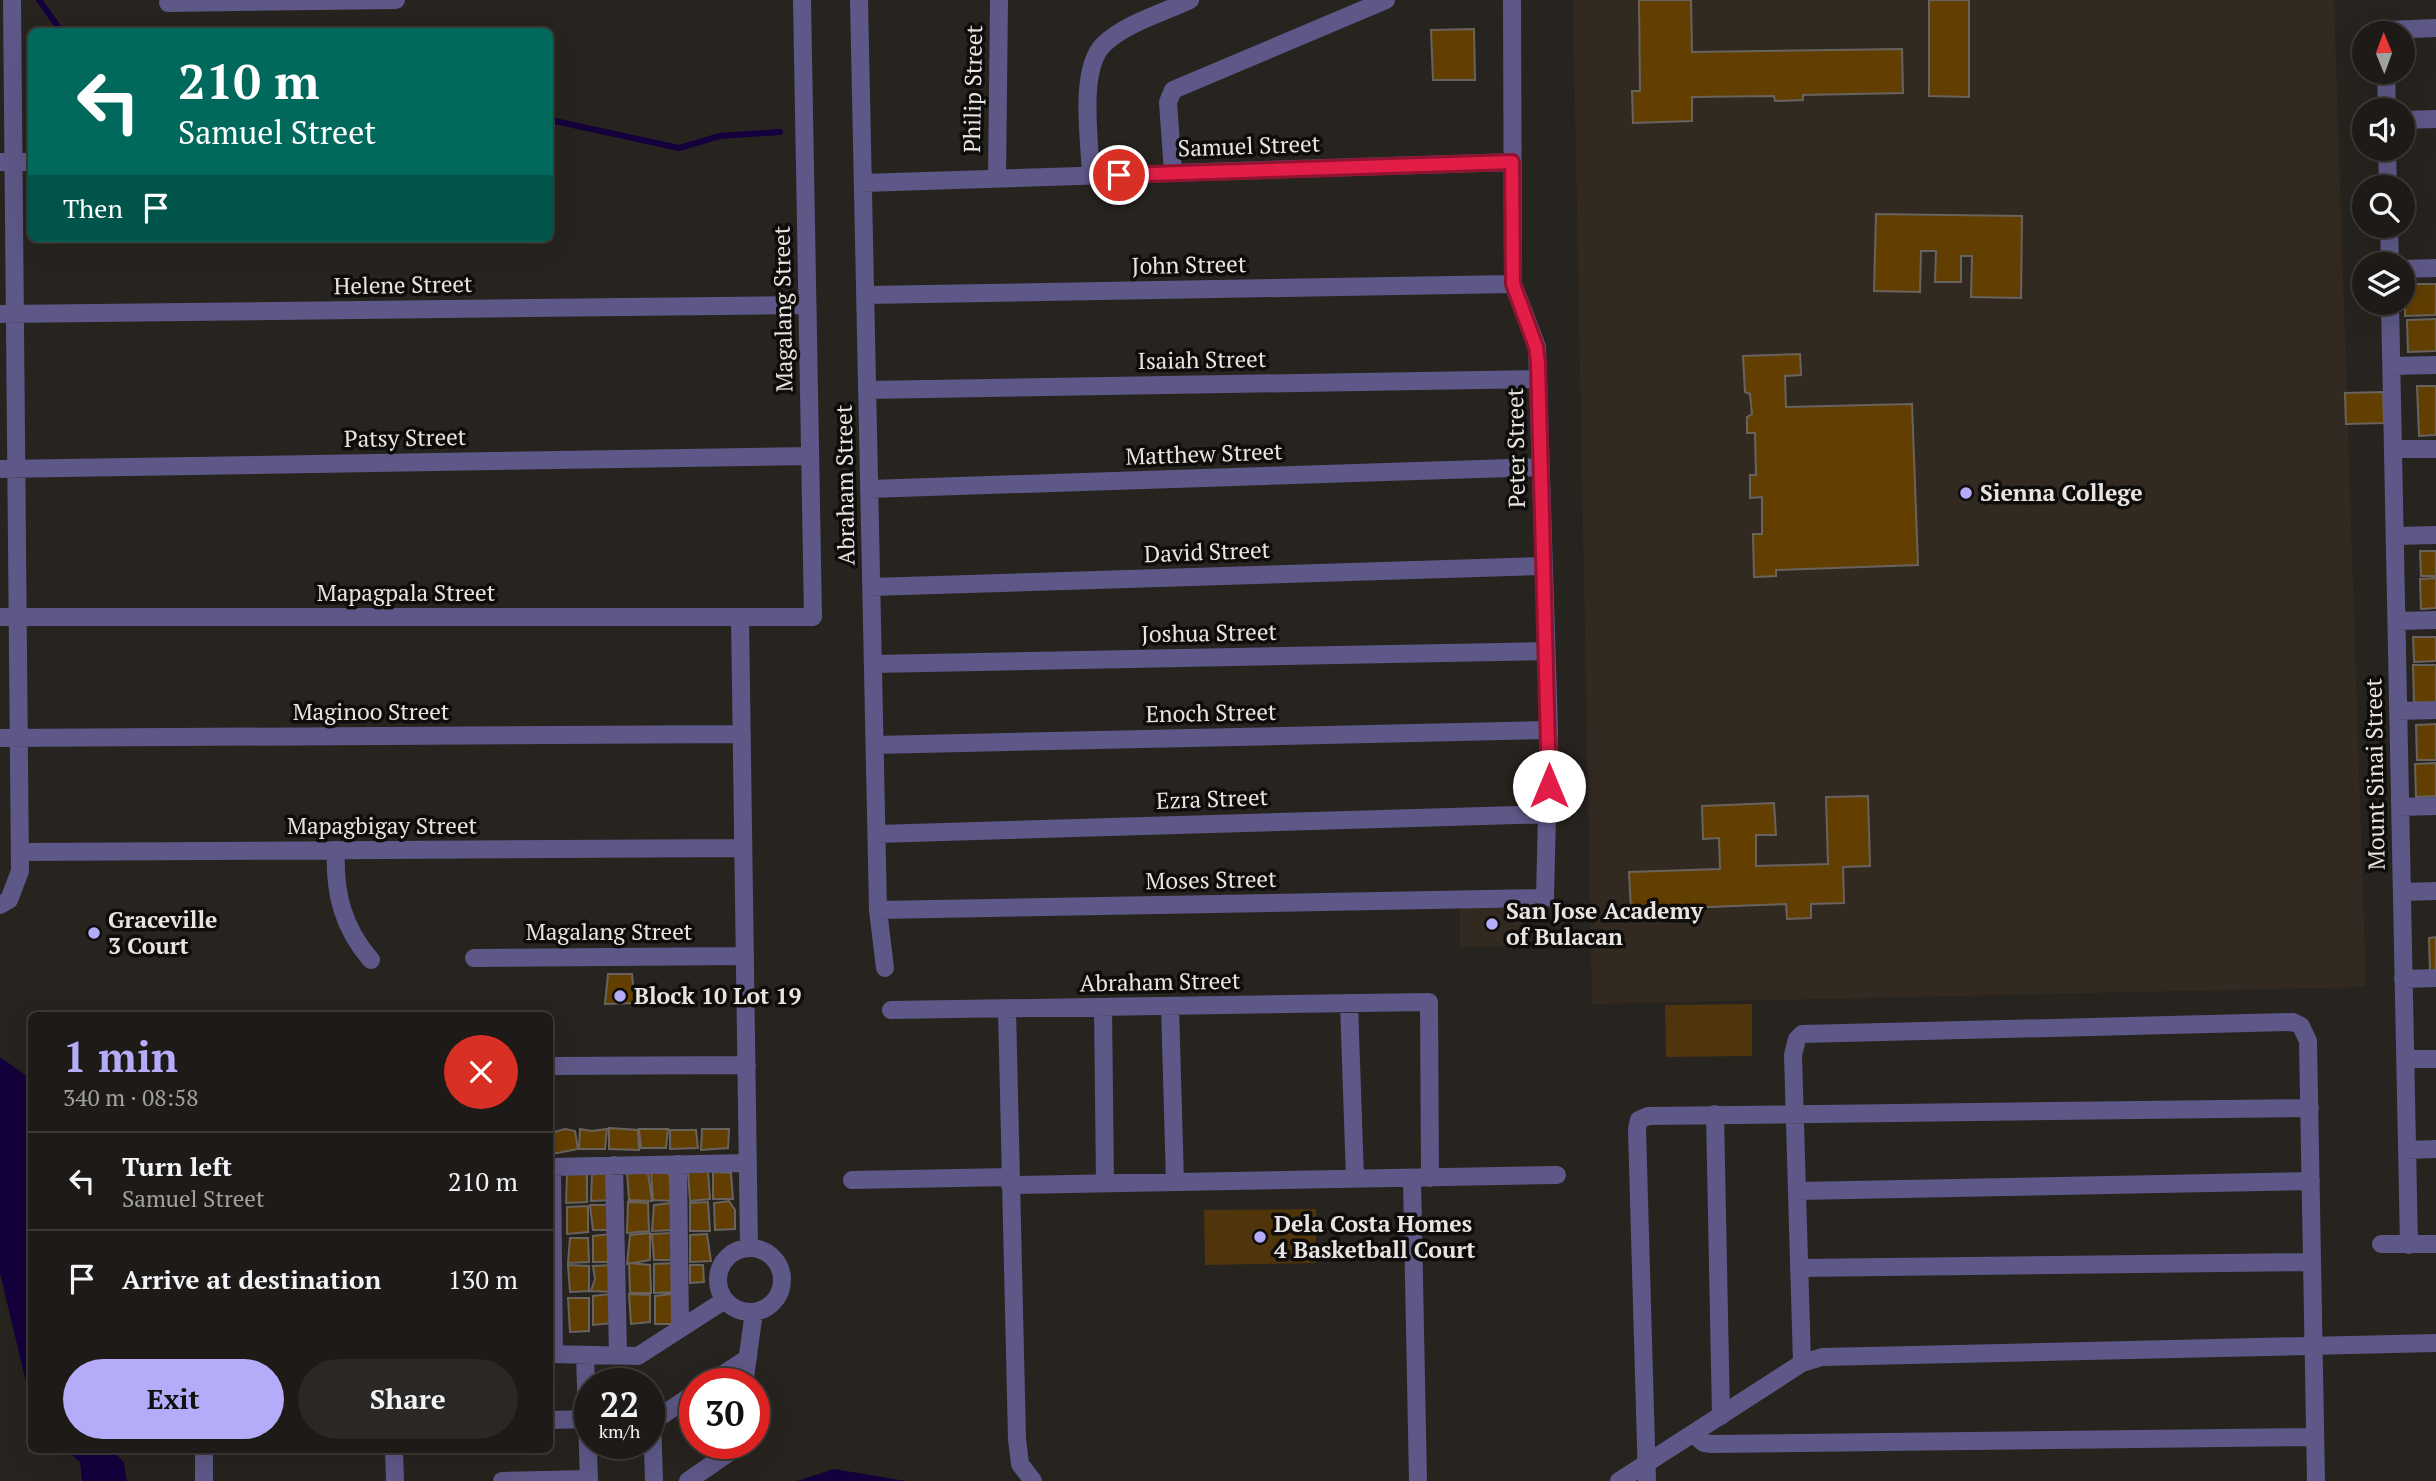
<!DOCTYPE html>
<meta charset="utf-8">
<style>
:root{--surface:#1d1a17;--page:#2a2724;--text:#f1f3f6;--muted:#a0a1a1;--line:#3b3836;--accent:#b4acf9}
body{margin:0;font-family:"PT Serif",serif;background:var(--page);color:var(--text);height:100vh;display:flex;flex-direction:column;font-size:26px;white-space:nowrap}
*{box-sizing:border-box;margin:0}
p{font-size:23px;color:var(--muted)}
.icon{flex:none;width:38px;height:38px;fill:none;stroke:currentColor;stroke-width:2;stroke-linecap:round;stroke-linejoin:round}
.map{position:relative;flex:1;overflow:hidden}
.drawer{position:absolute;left:28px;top:1012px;width:525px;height:441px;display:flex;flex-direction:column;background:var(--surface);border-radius:10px;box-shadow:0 7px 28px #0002,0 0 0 2px var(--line)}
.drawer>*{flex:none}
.guide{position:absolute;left:28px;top:28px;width:525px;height:214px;border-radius:10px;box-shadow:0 7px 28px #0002,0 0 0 2px var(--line);background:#00695c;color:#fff;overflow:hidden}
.needle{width:46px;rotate:359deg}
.buttons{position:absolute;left:2352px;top:21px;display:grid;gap:14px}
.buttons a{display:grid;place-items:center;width:63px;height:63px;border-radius:50%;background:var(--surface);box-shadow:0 7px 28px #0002,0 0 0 2px var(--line);font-size:35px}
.speed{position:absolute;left:574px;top:1368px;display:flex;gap:14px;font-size:35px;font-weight:700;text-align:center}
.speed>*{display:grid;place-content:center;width:91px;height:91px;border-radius:50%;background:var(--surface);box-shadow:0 7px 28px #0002,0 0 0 2px var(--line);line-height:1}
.speed small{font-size:18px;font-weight:400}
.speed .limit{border:10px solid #d22;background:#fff;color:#111}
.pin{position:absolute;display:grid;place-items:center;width:60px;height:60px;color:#fff;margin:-30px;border:4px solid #fff;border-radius:50%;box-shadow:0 2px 7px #0007}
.me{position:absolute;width:77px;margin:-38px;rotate:0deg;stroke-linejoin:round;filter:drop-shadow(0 0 5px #0008)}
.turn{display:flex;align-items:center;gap:24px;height:147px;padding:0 35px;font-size:32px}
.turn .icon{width:91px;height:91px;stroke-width:2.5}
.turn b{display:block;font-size:49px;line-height:60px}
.then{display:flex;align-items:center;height:66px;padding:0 35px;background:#0003;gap:14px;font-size:26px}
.round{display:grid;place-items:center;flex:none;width:74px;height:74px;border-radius:37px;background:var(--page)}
.summary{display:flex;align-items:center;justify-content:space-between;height:119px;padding:0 35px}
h1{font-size:42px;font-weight:800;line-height:52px;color:var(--accent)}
.cta{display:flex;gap:14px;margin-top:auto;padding:14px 35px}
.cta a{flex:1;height:80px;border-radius:42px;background:var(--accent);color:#111;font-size:28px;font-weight:800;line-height:80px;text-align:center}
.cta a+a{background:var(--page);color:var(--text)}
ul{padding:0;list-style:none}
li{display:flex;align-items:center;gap:21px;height:98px;padding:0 35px;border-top:2px solid var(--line)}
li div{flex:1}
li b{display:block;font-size:26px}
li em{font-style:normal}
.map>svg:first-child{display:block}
.built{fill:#322a21}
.green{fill:#50340b}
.water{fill:#14003c}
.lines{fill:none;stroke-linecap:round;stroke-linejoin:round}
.stream{stroke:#14003c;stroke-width:6}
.building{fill:#623e00;stroke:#68635e;stroke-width:2}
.minor{stroke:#5d5887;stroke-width:18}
.tertiary{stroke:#5d5887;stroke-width:18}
.route-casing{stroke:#92132f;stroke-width:18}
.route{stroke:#e11d48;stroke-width:12}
.poi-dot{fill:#b4acf9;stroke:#0f0d0b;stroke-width:2.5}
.labels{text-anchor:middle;stroke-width:7;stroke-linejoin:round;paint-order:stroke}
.street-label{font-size:23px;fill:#e7e4e1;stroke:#0f0d0b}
.poi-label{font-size:23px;font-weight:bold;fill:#e7e4e1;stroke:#0f0d0b;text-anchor:start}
</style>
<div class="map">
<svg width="2436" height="1481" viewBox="0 0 2436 1481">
<rect width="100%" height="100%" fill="#27231f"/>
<path class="built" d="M1573,0H2334L2366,987L1592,1004Z
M1523,900V946L1460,947V901Z"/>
<path class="green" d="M1752,1004V1056L1666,1057L1665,1005Z
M1316,1209V1263L1205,1265L1204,1210Z"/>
<path class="water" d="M0,1057L31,1079V1403L0,1273Z
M64,1449H112L124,1463L127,1481H82L80,1462Z
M834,1469L906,1481H797Z"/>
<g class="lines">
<path class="stream" d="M39,0L62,32
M550,120L679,148L720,136L780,132"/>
</g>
<path class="building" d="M1639,0H1691L1692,52L1902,49L1903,93L1803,95V100L1775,101L1774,96L1692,97V121L1633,123L1632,91H1640Z
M1929,0H1969V97L1929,96Z
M1474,29L1475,80H1433L1431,30Z
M1876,214L2022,216L2021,298L1971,297L1972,256H1961V282H1935L1936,251H1921L1920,292L1874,291Z
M2405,284H2436V315L2405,316Z
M2436,319V351L2408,352L2407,320Z
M1800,354L1801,375L1785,376L1786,407L1912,404L1918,565L1776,570V576L1754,577L1753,534H1762V497L1750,498V475H1756L1755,433H1747V417L1752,414L1750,394L1745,392L1743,356Z
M2417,386H2436V435L2419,436Z
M2383,392L2384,423L2346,424L2345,393Z
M2420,551H2436V576H2421Z
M2436,578V608L2421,609L2420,579Z
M2413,637H2436V661L2414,662Z
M2413,665H2436V704L2414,705Z
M2436,724V760H2417L2416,725Z
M2436,763V796L2416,797L2415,764Z
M1868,796L1870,866L1843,867L1844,903L1811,904V918L1787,919L1786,904L1631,910L1629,872L1720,869L1719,838L1703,839L1702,806L1774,803L1776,835H1756V866L1828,864L1826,797Z
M2436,937V970L2430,971L2429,938Z
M608,974H632L635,1003L605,1004Z
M609,1128L638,1130L639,1150L609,1149Z
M565,1129L575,1131L578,1149L552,1154L554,1132Z
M580,1129L592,1131L607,1129L605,1149H579Z
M639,1129H668L666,1148H641Z
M702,1129H729L728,1148L701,1150Z
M670,1130H696L698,1148L670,1149Z
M688,1171H708L710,1199L690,1201Z
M627,1172L648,1173L652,1201L629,1200Z
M651,1172H669L673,1201L653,1200Z
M713,1172L731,1173L733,1199H713Z
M587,1173V1202L566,1203L567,1174Z
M611,1173V1200L591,1201L592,1174Z
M729,1201L735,1210V1229L715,1230L714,1203Z
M628,1202L648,1203L649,1231L627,1233Z
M708,1202L710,1231H690V1203Z
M671,1203L673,1230L652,1231L654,1205Z
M590,1205H611L612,1230H593Z
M588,1206V1232L567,1234V1207Z
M650,1233V1260L627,1264L630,1235Z
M672,1233L673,1260H654L652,1234Z
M611,1234V1262H593V1236Z
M707,1234L711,1261L690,1262V1235Z
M570,1238H588L589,1262L568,1263Z
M629,1263L650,1265L651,1293H630Z
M675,1263L677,1292L654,1293V1264Z
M568,1265L589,1266V1291L570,1292Z
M613,1265L614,1292L591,1291L595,1279L593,1266Z
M690,1265H703L704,1282L690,1283Z
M611,1294L613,1323L593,1325V1296Z
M629,1294L650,1295V1322L631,1324Z
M672,1294L678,1324H655V1296Z
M568,1298H589V1331L570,1332Z"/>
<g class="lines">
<path class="minor" d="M859,0L878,910L885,968
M168,3L396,0
M2385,33V30L2436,28
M2386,72L2387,110
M2403,120L2436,119
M2387,149L2388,187
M0,162H32
M1173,173L1168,102L1173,90L1386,0
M1091,176C1090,141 1078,69 1104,44C1126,23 1163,13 1190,0
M997,179L999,0
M863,183L1512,162
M2389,226L2390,264
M2403,269L2436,268
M865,295L1513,284
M2390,303L2409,1245
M0,314L807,305
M2392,366L2436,365
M867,390L1538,379
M2393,449H2436
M0,469L810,456
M869,489L1540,467
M2395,536L2436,535
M871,587L1543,566
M0,617H813L802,0
M740,617L749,1248
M2397,621L2436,620
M873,664L1546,651
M2398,711L2436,710
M0,738L742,734
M875,745L1549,730
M2400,807L2436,806
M877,834L1549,814
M336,850C334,893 343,928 371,960
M20,852L743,848
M2402,892L2436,891
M0,905L9,900L20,871L12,0
M878,910L1545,898L1549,730L1538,379L1537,347L1513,284L1512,0
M474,958L745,956
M2403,979L2436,978
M1349,1003L1355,1179
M1170,1006L1175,1182
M1103,1007L1105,1183
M1007,1009L1017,1439L1020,1464L1033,1481
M891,1010L1429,1002L1430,1178
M2405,1059H2436
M550,1066L747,1065
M1715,1114L1721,1416
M2407,1150L2436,1149
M678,1164L680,1328
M614,1165L618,1355
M550,1167L748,1163
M552,1167L554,1354
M1412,1178L1418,1481
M852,1180L1010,1177
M1010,1185L1557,1175
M1797,1191L2311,1181
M2381,1244H2436
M718 1280a32 32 0 1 1 64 0a32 32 0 1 1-64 0Z
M1799,1268L2311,1262
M550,1354L638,1356L725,1300
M585,1355L589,1481
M1802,1363L1793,1055L1797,1039L1802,1034L2293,1022L2301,1026L2308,1041L2316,1481
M708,1384L748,1358
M744,1384L754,1312
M649,1418H658L695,1393
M652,1418L654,1481
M550,1420L590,1419
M1693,1434L1704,1443L1712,1444L2315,1437
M204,1449V1481
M394,1449L395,1481
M502,1481L589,1479
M688,1481L737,1447V1444
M1647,1481L1637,1129L1639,1120L1648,1116L2310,1108"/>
<path class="tertiary" d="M1619,1481L1802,1363L1822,1357L2436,1343"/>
</g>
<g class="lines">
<g class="route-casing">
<path id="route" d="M1119,175L1512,162L1513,284L1536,347L1538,363L1549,786"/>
</g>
<use href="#route" class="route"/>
</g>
<g class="poi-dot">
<circle cx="1966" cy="493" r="7"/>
<circle cx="1492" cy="924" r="7"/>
<circle cx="94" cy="933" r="7"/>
<circle cx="620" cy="996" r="7"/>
<circle cx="1260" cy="1237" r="7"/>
</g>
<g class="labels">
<g class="street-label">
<text transform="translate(973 89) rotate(-89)" y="8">Philip Street</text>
<text transform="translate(1249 146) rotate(-2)" y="8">Samuel Street</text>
<text transform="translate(1189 265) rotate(-1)" y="8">John Street</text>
<text transform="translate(403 285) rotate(-1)" y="8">Helene Street</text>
<text transform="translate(783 309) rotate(-91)" y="8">Magalang Street</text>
<text transform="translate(1202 360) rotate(-1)" y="8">Isaiah Street</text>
<text transform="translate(405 438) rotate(-1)" y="8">Patsy Street</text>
<text transform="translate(1516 448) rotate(-91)" y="8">Peter Street</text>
<text transform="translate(1204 454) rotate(-2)" y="8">Matthew Street</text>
<text transform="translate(845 485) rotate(-91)" y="8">Abraham Street</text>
<text transform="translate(1207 552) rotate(-2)" y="8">David Street</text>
<text x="406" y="601">Mapagpala Street</text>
<text transform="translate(1209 633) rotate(-1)" y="8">Joshua Street</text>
<text x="371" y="720">Maginoo Street</text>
<text transform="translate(1211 713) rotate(-1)" y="8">Enoch Street</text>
<text transform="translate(2375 774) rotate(-91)" y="8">Mount Sinai Street</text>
<text transform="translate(1212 799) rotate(-2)" y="8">Ezra Street</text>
<text x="382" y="834">Mapagbigay Street</text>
<text transform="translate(1211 880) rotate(-1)" y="8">Moses Street</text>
<text x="609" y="940">Magalang Street</text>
<text transform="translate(1160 982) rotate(-1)" y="8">Abraham Street</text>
</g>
<g class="poi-label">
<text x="1980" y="501">Sienna College</text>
<text x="1506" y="919">San Jose Academy<tspan x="1506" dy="26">of Bulacan</tspan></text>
<text x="108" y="928">Graceville<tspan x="108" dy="26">3 Court</tspan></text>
<text x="634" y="1004">Block 10 Lot 19</text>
<text x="1274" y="1232">Dela Costa Homes<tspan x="1274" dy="26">4 Basketball Court</tspan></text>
</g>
</g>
</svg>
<div class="buttons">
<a><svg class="needle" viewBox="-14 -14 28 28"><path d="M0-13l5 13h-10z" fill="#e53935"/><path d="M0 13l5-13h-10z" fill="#a0a1a1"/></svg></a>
<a><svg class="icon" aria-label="sound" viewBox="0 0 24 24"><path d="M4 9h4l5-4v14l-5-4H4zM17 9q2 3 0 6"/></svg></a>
<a><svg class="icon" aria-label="search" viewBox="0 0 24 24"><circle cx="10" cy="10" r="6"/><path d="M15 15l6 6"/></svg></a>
<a><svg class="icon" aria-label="layers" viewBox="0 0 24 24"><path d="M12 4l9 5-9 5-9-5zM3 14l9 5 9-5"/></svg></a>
</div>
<div class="speed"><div>22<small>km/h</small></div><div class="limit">30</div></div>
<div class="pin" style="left:1119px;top:175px;background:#d93025"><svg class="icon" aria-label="arrive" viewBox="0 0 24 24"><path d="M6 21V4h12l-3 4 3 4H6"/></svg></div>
<svg class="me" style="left:1549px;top:786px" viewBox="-20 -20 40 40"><circle r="19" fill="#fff"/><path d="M0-13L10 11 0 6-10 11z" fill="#e11d48"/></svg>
<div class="guide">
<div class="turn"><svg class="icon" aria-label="left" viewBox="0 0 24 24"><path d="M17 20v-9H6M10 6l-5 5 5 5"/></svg><div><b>210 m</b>Samuel Street</div></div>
<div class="then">Then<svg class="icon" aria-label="arrive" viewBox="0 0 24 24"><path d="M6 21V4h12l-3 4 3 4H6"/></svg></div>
</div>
<section class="drawer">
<div class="summary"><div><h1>1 min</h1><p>340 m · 08:58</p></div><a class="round" style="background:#d93025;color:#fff"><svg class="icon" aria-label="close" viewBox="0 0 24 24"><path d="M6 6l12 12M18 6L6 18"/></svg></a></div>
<ul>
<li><svg class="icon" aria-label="left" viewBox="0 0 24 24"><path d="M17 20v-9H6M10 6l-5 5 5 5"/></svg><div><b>Turn left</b><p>Samuel Street</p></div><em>210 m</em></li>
<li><svg class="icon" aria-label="arrive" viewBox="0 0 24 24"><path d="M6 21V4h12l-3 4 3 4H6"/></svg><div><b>Arrive at destination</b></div><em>130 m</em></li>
</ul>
<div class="cta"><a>Exit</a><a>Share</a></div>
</section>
</div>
